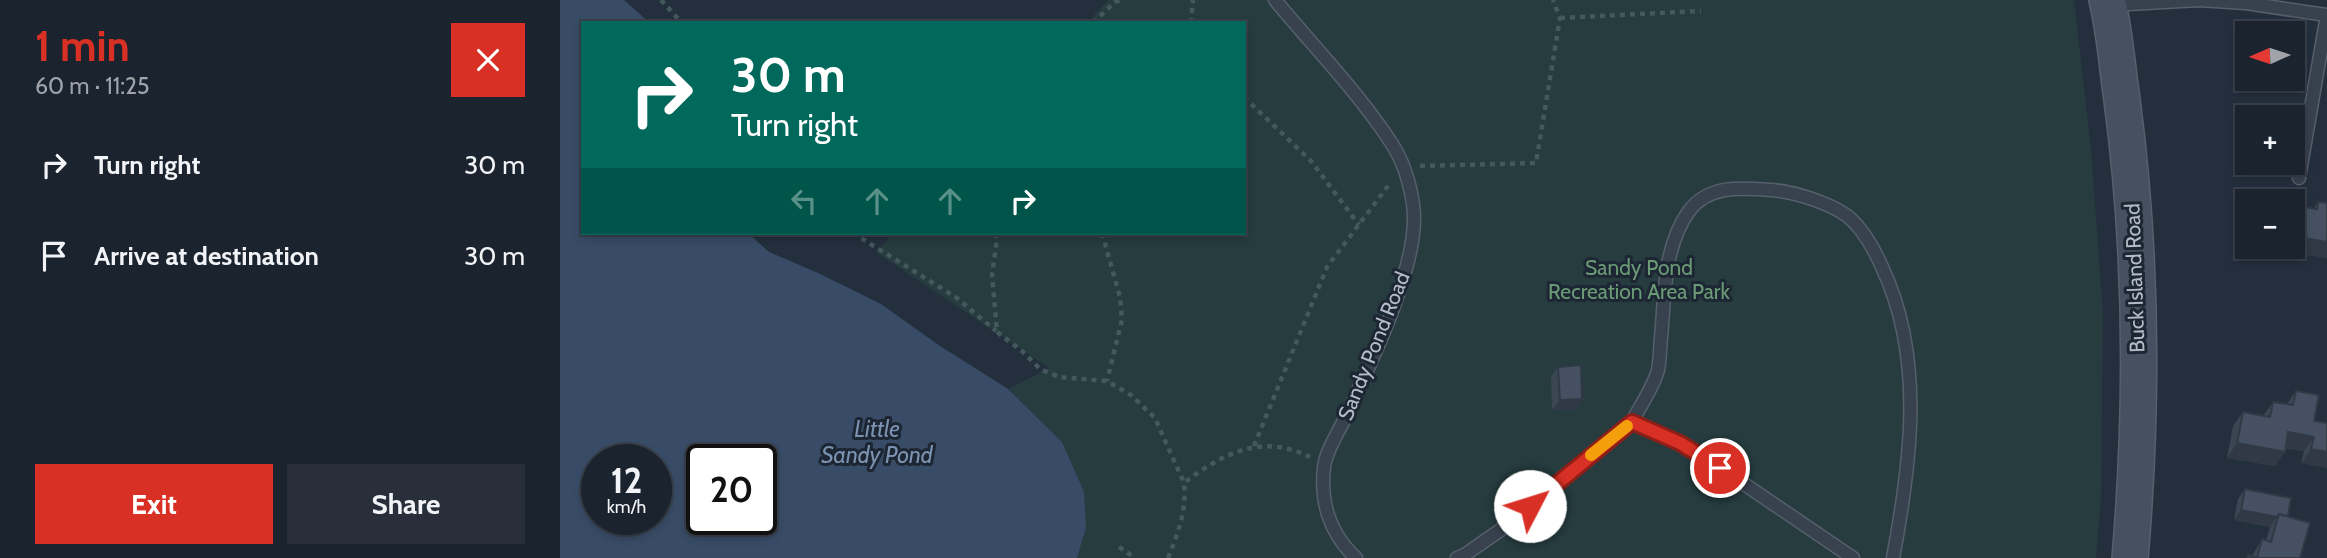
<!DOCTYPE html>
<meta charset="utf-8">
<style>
:root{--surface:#1b232e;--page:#282f3a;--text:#f1f3f6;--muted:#a0a4aa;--line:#39404a;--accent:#d93025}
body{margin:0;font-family:Cabin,sans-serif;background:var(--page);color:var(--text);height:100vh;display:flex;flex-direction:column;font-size:26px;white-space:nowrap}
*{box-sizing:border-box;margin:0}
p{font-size:23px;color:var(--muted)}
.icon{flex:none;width:38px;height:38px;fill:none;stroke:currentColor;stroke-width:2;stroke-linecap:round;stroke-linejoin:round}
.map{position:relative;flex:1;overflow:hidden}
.sheet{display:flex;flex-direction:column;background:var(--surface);width:560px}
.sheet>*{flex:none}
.top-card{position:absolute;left:21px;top:21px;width:665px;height:214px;border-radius:0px;box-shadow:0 4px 10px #0003,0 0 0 2px var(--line);background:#00695c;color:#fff;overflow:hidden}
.needle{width:46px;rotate:267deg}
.buttons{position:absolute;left:1675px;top:21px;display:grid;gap:14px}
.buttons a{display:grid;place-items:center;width:70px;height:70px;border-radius:0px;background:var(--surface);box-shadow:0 4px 10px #0003,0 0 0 2px var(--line);font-size:35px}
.speed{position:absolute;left:21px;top:444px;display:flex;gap:14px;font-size:35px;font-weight:700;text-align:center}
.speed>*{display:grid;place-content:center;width:91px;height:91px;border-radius:50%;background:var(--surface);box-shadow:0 4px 10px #0003,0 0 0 2px var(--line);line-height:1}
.speed small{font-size:18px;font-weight:400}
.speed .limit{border:4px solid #111;border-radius:10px;background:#fff;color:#111}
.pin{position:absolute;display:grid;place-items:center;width:60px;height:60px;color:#fff;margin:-30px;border:4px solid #fff;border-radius:50%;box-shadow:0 2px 7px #0007}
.me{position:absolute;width:77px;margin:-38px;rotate:50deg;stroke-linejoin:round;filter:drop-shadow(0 0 5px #0008)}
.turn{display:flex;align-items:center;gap:24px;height:147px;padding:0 35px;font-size:32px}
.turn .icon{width:91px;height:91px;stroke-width:2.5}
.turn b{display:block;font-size:49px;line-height:60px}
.lanes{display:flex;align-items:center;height:66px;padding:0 35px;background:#0003;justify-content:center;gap:35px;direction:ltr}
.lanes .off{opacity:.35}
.round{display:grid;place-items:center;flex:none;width:74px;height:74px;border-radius:0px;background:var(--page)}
.summary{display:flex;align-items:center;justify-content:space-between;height:119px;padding:0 35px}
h1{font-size:42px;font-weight:700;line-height:52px;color:var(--accent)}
.cta{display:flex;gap:14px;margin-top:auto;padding:14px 35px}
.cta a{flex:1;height:80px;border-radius:0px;background:var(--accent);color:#fff;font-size:28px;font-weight:700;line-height:80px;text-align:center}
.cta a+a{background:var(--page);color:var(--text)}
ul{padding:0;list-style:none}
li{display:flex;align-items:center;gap:21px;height:91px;padding:0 35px}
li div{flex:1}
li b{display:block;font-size:26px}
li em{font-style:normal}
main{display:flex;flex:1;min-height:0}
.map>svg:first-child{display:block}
.green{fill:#263c3f}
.water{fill:#394c67;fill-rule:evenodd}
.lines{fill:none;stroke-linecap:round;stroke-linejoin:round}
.service-casing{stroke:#565f6c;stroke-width:15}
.secondary-casing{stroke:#565f6c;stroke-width:38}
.path{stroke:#44595c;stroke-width:4.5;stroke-dasharray:5 5;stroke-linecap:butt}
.service{stroke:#38414e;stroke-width:12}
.secondary{stroke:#465061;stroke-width:35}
.wall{fill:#3b4654}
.shaded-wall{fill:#303945}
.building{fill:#455162;stroke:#303945;stroke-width:2}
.route-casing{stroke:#8d1f18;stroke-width:18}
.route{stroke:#d93025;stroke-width:12}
.slow{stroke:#f59e0b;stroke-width:12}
.labels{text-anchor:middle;stroke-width:6;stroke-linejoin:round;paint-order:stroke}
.park-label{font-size:21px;fill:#6b9a76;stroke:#1d2633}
.street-label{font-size:21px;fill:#b4bcc9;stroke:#1d2633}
.water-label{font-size:23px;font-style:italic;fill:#7c92b1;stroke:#1d2633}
</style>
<main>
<section class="sheet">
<div class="summary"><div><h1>1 min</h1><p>60 m · 11:25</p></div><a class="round" style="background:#d93025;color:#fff"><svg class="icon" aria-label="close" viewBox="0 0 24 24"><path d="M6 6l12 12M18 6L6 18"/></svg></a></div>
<ul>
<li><svg class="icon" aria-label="right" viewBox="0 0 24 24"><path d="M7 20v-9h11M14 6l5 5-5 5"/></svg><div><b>Turn right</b></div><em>30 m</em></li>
<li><svg class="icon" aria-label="arrive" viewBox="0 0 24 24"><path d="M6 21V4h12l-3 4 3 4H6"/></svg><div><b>Arrive at destination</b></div><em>30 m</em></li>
</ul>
<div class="cta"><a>Exit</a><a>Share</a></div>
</section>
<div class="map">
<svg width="1767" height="558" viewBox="0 0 1767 558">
<rect width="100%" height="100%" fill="#242f3e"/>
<path class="green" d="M548,0H1514L1531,149L1543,314L1541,499L1536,558H517L526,528L502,442L448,389L489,368L316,252L334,233H684V23H527Z"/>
<path class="water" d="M0,0H64L90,23H23V233H188L209,252L258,273L321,304L380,346L448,389L502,442L524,492L526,528L517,558H0ZM37,460H96V520H37ZM142,460H201V520H142Z"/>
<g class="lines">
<g class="service-casing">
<path id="service" d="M715,0C754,47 799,93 832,144C843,161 850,184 853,204C862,260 811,362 787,414C780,430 766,450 764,467C760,502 770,534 796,558
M1551,5L1639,0L1686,3L1766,15
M1739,178L1767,15
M897,558L906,554L949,524L1072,422
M1293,558L1140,454L1120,443L1072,422C1080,406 1093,388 1098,370C1100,360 1100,348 1101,338C1105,296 1103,247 1129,211C1149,184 1182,188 1212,190C1234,192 1267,202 1286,215C1302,227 1314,249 1322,267C1365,358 1351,462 1333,558"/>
</g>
<g class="secondary-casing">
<path id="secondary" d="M1547,0C1555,32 1557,67 1562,100C1582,251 1583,406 1570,558"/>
</g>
<path class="path" d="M101,0L122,23
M1000,18L1141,11
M533,23L555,2L561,0
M631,23L633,0
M684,97L751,161L799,225
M860,166L976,163L1000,18L993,0
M293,233L397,298L436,331
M435,233L437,239L432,275L437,332L462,351L480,369L499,377L547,381L571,395L595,418L624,483
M542,233L560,297L562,320L547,381
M694,446L767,267L831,182
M559,547L575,558
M608,558C618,533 627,511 624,483C663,453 702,433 750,457"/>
<use href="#service" class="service"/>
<use href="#secondary" class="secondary"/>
</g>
<path class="wall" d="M1758,202L1767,203V258L1729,252L1730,247H1732V231L1734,221L1744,207L1754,208Z
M998,367L1022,399L1015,410H992L991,377Z
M1736,391L1754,421L1767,468L1741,463L1744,451L1725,448L1715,466L1667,458L1673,426L1683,412L1703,416L1713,402L1727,404Z
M1685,489L1728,516L1740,558H1686L1688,555L1692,556L1702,539L1706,540L1710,527L1674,520L1678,499Z"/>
<path class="shaded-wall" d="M1739,237L1767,242V258L1729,252Z
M1022,399L1015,410H992L1000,400Z
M1728,432L1754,437L1744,451L1718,446Z
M1677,443L1725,452L1715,466L1667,458Z
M1751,449L1767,452V468L1741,463Z
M1681,510L1717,517L1710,527L1674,520Z"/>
<path class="building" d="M1758,202L1767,203V242L1739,237L1744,207L1757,209Z
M1021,365L1022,399L1000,400L998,367Z
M1736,391L1759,395L1754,421L1767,423V452L1751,449L1754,437L1728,432L1725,452L1677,443L1683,412L1710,417L1713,402L1733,405Z
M1685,489L1731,498L1728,516L1719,514L1717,517L1681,510Z
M1719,514L1750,523L1740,558H1687L1688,555L1697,558L1702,539L1711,542Z"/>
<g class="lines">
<g class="route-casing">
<path id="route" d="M970,506L1072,422L1120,443L1160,468"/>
</g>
<use href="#route" class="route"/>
<path class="slow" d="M1031,455L1067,426"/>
</g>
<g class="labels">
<g class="park-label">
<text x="1079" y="275">Sandy Pond<tspan x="1079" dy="24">Recreation Area Park</tspan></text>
</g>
<g class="street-label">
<text transform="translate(1575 278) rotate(-92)" y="7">Buck Island Road</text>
<text transform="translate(814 346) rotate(-68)" y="7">Sandy Pond Road</text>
</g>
<g class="water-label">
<text x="317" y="437">Little<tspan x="317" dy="26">Sandy Pond</tspan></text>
</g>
</g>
</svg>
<div class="buttons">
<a><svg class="needle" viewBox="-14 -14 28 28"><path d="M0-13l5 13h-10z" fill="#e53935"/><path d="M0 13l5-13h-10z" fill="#a0a4aa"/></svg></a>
<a>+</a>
<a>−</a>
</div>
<div class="speed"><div>12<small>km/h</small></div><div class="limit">20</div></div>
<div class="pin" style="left:1160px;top:468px;background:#d93025"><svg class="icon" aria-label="arrive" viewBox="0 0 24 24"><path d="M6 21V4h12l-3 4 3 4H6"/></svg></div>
<svg class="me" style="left:970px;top:506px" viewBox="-20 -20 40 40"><circle r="19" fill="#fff"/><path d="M0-13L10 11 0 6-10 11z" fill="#d93025"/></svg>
<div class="top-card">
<div class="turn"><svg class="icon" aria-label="right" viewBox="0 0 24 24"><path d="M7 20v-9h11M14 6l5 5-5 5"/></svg><div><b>30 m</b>Turn right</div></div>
<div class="lanes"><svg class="icon off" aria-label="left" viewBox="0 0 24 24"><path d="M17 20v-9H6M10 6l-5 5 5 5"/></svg><svg class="icon off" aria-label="ahead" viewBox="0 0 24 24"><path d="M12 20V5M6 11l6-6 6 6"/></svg><svg class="icon off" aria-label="ahead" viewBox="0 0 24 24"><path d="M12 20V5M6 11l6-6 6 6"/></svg><svg class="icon" aria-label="right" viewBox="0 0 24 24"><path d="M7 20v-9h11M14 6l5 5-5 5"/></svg></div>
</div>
</div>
</main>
